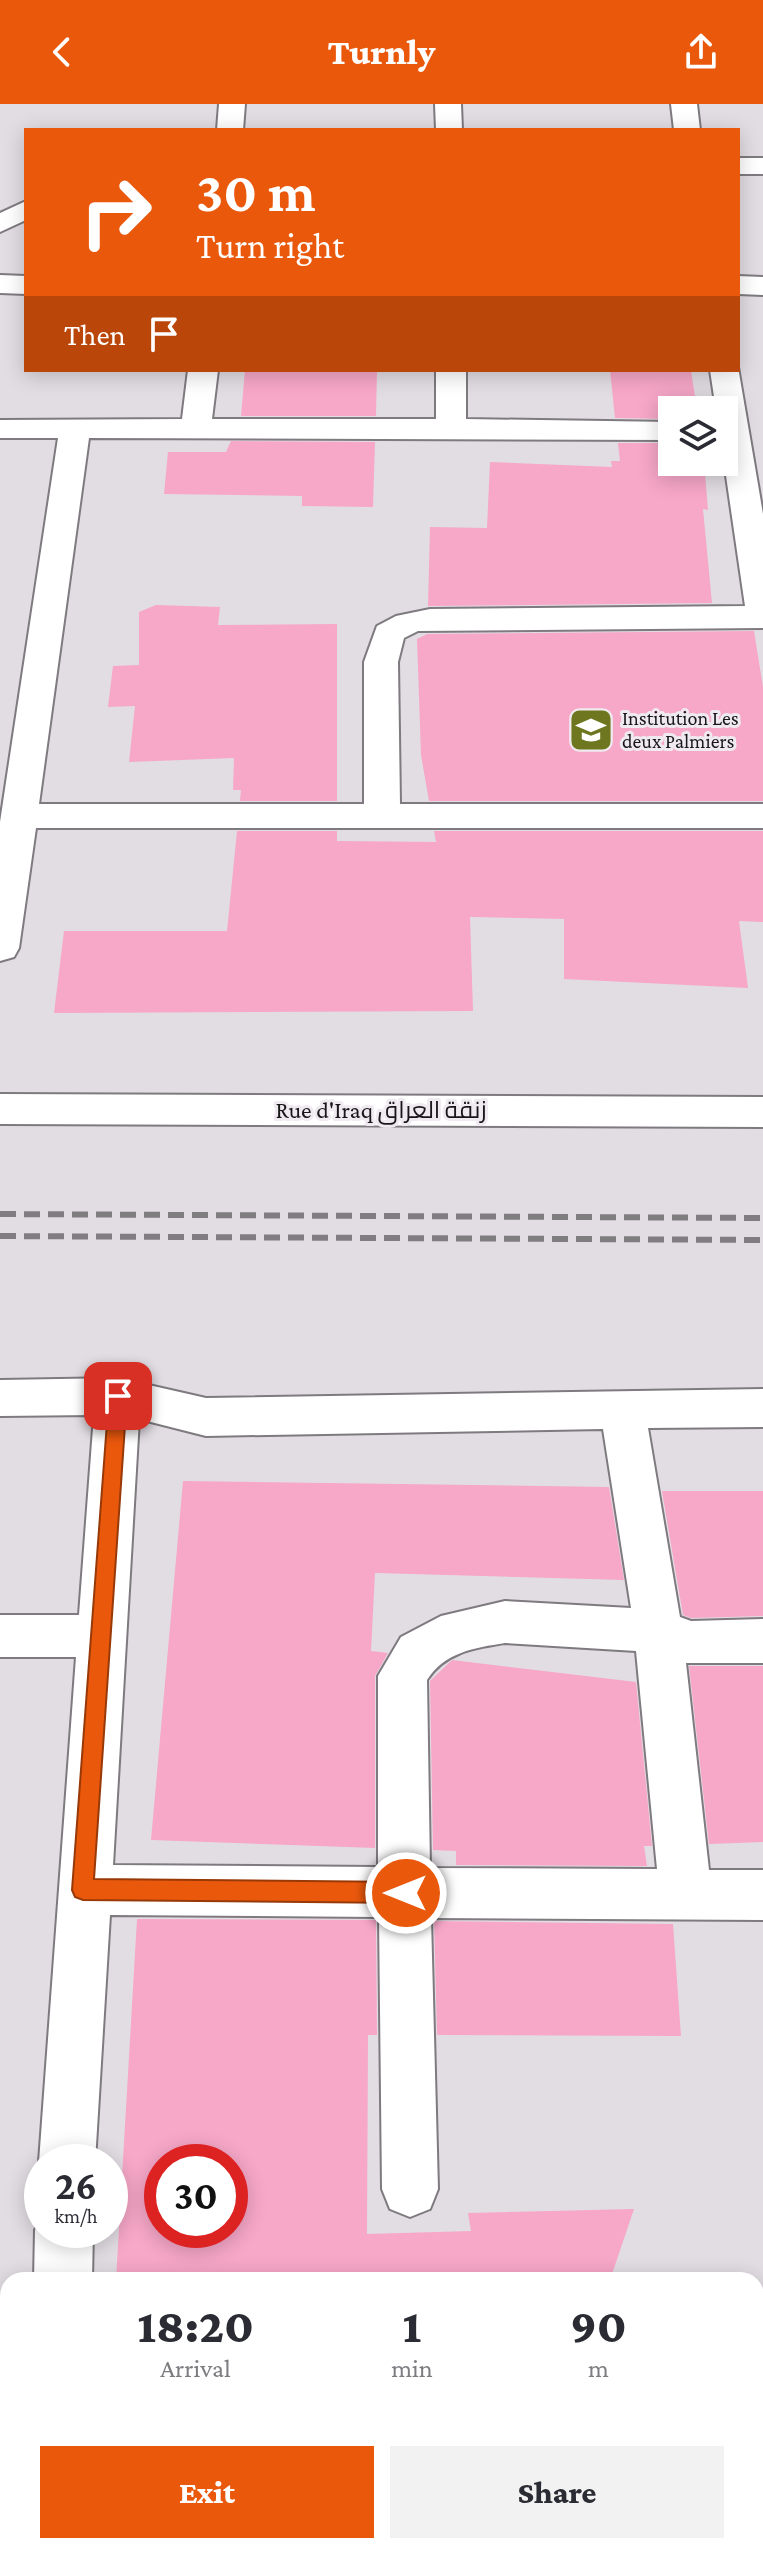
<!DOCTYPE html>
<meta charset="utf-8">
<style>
:root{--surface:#fff;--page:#f2f2f3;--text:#2b2b33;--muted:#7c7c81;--accent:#ea580c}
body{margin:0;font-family:"Crimson Pro",Cairo,serif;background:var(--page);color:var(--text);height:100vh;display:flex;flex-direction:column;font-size:30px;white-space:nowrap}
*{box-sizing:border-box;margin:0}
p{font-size:26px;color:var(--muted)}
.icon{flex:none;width:44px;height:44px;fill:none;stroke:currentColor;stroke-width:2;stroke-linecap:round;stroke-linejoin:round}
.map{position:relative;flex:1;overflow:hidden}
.details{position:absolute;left:0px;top:2168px;width:764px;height:282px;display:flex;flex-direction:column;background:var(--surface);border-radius:24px 24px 0 0;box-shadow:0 4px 20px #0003}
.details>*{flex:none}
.top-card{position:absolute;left:24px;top:24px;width:716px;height:244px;border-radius:0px;box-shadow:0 4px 20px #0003;background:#ea580c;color:#fff;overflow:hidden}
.controls{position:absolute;left:658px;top:292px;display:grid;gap:16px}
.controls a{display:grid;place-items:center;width:80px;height:80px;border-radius:0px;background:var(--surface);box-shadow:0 4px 20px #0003;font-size:40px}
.speed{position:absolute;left:24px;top:2040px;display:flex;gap:16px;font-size:40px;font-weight:700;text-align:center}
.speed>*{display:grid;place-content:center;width:104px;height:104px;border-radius:50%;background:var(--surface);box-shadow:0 4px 20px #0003;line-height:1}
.speed small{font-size:20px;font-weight:400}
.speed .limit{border:12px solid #d22;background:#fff;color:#111}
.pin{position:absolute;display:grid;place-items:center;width:68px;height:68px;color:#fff;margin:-34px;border-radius:16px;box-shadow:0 4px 12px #0006}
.me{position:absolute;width:88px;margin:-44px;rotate:270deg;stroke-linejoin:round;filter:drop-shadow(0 0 6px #0008)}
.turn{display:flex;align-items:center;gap:28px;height:168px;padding:0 40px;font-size:36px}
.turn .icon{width:104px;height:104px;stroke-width:2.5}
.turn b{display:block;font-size:56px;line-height:68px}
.then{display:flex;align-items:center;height:76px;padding:0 40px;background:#0003;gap:16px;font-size:30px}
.eta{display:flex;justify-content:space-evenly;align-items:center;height:136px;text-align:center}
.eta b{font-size:48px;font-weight:800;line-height:56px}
.button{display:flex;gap:16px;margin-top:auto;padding:16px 40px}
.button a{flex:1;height:92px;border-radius:0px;background:var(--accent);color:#fff;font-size:32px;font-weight:800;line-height:92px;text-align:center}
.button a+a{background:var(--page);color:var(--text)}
header{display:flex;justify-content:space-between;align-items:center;height:104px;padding:0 40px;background:var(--accent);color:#fff;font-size:36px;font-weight:800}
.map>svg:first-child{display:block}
.building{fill:#f7a7c8;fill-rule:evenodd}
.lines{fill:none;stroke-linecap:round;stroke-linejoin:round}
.minor-casing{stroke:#7e7a7f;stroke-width:4}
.minor{fill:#fff;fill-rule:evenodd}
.rail{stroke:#807d81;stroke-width:6;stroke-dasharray:16 8;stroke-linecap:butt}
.route{fill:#ea580c;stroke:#983908;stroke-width:2}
.labels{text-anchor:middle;stroke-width:6;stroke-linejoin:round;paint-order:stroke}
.far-poi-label{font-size:20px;fill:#181618;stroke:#efeaf0;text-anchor:start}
.street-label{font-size:24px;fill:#181618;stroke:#efeaf0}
</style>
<header><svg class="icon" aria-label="back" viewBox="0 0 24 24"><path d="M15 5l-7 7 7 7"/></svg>Turnly<svg class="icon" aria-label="share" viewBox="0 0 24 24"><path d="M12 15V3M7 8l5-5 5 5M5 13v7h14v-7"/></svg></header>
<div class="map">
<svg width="763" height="2449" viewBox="0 0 763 2449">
<rect width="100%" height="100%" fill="#e2dde3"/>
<path class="building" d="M245,266H377L376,312H241Z
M610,266H691L697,306H672V315L615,314Z
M231,337L375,338L373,403L302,402V392L164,390L168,348H226Z
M618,339H672V358H704L708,406L703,405L712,499L428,502L430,423L487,424L490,358L612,363L611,357H620Z
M156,501L220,503L218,521L337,520V697H240L241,686H233L234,654L129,658L135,602L108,603L113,562L139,561V508Z
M754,527L763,583V697H429L421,651L417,535L427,530Z
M237,727H337V737L436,738L434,727H763V818L739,817L748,884L564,875V815L470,813L473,907L54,909L64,827H227Z
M183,1377L609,1383L624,1476L375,1469L371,1547L388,1549L375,1572V1744L151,1736Z
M662,1387H763V1512L691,1514L683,1511Z
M452,1556L636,1578L652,1742H644L647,1762L456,1761V1747L433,1746L430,1577Z
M689,1562H763V1738L709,1740Z
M137,1815L376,1816L377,1931H368L367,2130L471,2127L468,2109L634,2105L610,2176H116ZM162,2058H230V2126H162Z
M434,1817L673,1820L681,1932L437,1931Z"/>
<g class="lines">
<g class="minor-casing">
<path id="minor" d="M219,0H245L243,26H217Z
M435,0H461L462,26H436Z
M671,0H697L700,26H674Z
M738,54H763V70H738Z
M26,97V116L0,128V109Z
M0,171L26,172V190L0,189Z
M738,172L763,173V191L738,190Z
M738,263L763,410V524L418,527L404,534L398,558L400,700H763V724H36L19,844L14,853L0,857V718L58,334H0V316L182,315L188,266H218L212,315H436V266H466V315L672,318V336L89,334L39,700H364V558L377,522L396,512L430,505L745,502L724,358V306H716L710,266Z
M0,990L763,993V1023L0,1020Z
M118,1274L206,1294L763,1285V1323L648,1324L680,1513L691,1517L763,1515V1559H686L709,1766H763V1816L431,1814L438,2085L430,2105L410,2113L390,2105L382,2085L379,1813L110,1811L95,2058H42V2066L39,2058L76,1553H0V1511H79L94,1311L0,1312V1276ZM139,1315L206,1332L603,1325L631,1504L505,1497L441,1512L401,1533L378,1572V1763L113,1761ZM505,1539L636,1547L657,1765L430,1764L427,1576C445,1548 474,1544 505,1539Z
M42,2110V2126H93L92,2176H34L35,2126Z
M763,2228V2312L756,2315V2231Z
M22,2442H84L83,2449H21Z
M212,2442H383L386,2449H215Z
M677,2442H739L737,2449H675Z"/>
</g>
<use href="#minor" class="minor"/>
<path class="rail" d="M0,1110L763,1114
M0,1132L763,1136"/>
</g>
<path class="route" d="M118,1284L127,1292L94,1775L406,1778L413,1781L417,1789L413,1796L406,1799L83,1796L75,1793L72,1786L109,1292Z"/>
<defs>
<g id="school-square" transform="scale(2.3)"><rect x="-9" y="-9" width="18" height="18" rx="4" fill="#6e7720" stroke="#efeaf0"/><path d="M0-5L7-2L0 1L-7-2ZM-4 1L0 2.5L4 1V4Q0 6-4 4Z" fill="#fff"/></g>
</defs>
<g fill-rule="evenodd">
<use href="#school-square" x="591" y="626"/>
</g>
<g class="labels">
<g class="far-poi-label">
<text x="622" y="621">Institution Les<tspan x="622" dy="23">deux Palmiers</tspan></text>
</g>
<g class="street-label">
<text x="381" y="1014">Rue d'Iraq زنقة العراق</text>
</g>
</g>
</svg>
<div class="controls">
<a><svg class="icon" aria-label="layers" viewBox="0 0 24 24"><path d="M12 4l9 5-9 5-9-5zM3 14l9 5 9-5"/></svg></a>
</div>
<div class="speed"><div>26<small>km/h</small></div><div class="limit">30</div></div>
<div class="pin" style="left:118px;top:1292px;background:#d93025"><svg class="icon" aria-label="arrive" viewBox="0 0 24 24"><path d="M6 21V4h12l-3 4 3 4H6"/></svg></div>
<svg class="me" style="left:406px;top:1789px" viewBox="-20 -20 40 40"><circle r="17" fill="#ea580c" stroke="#fff" stroke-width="3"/><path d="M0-11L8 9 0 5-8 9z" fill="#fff"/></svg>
<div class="top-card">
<div class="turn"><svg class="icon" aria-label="right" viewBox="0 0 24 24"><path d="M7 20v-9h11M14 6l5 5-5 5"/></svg><div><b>30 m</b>Turn right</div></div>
<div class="then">Then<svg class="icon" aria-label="arrive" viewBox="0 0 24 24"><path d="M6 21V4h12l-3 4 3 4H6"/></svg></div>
</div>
<section class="details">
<div class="eta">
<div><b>18:20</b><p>Arrival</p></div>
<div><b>1</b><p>min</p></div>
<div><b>90</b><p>m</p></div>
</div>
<div class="button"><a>Exit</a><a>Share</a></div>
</section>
</div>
